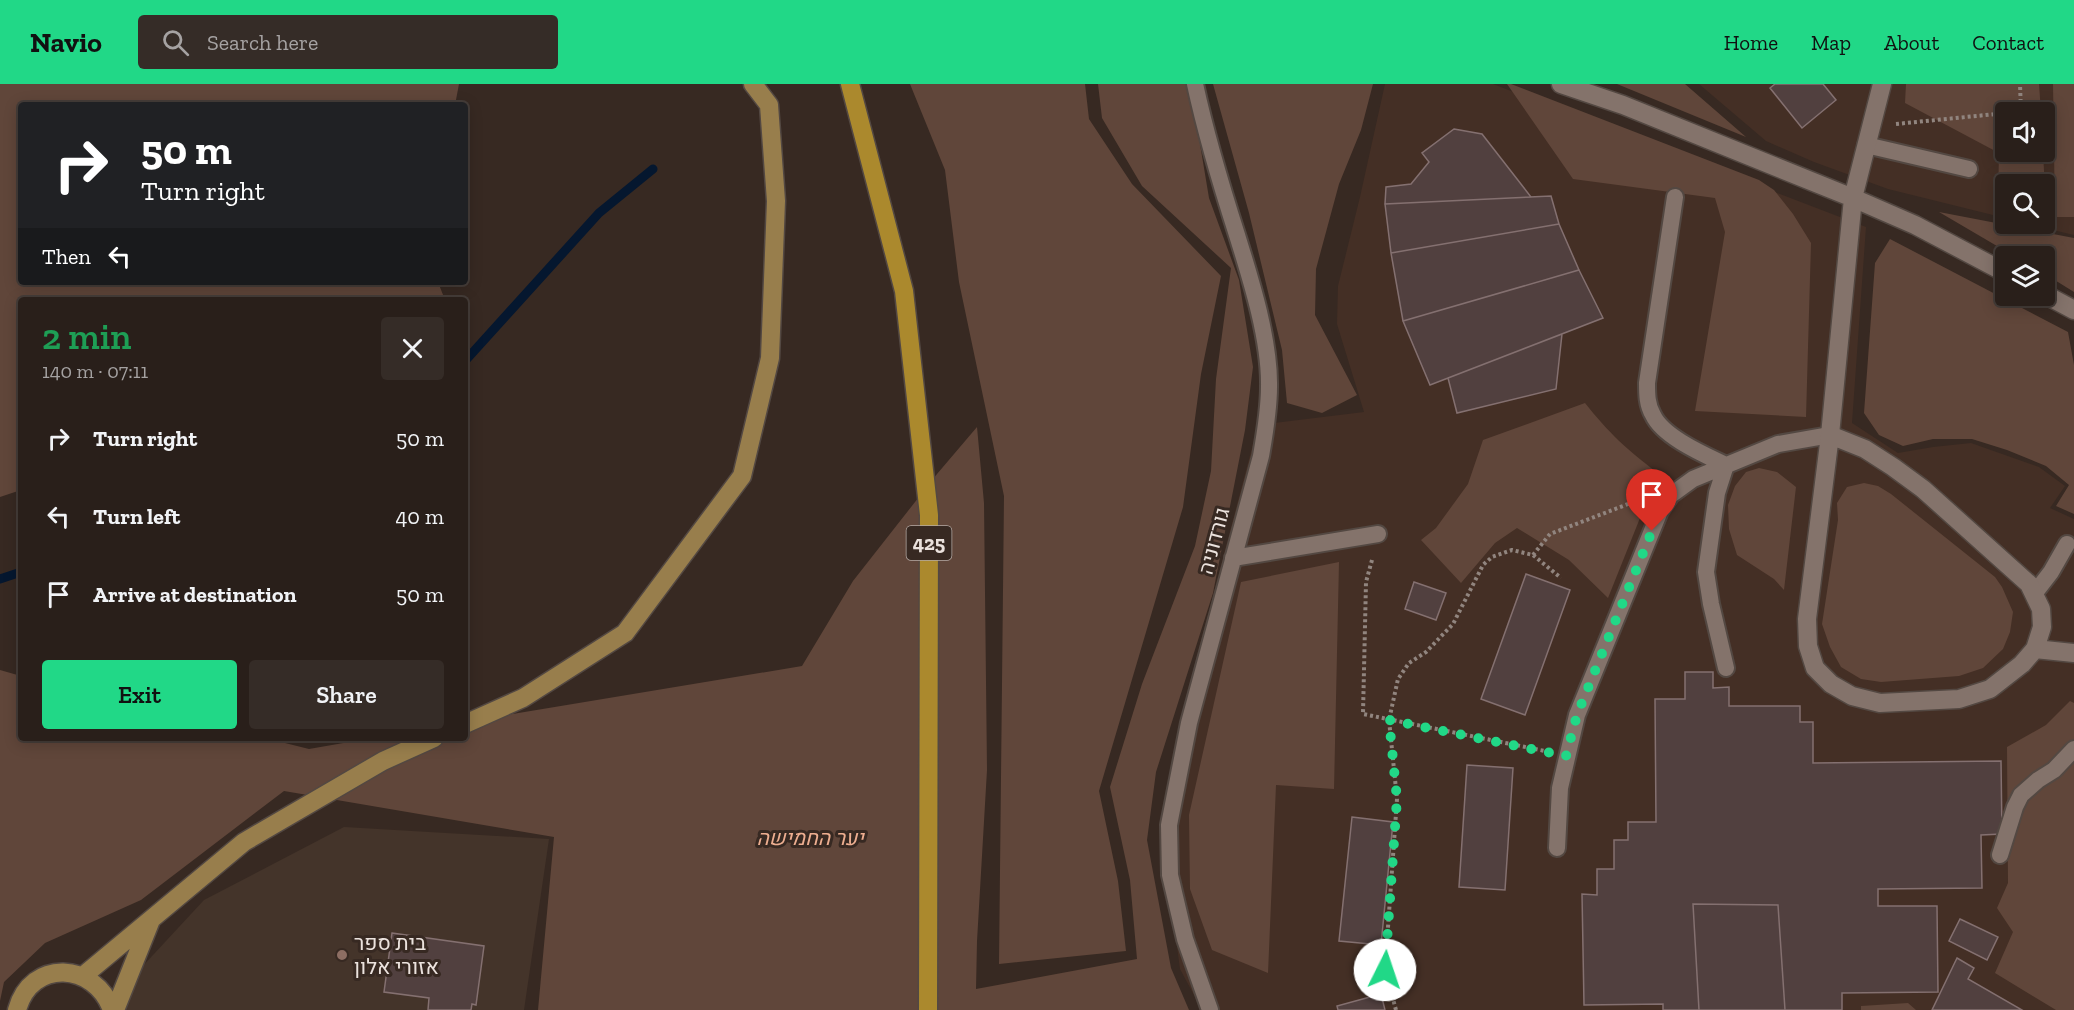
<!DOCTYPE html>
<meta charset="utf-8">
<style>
:root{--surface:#291f1a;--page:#352c27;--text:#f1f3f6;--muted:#a5a2a2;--line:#453d39;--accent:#21d887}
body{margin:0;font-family:"Zilla Slab",Heebo,serif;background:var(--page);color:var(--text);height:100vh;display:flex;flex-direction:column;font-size:22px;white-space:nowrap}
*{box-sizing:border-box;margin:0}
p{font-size:20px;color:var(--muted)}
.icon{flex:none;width:33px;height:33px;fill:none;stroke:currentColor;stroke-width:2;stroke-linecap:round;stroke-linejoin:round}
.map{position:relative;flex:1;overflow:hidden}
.side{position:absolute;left:18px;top:213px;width:450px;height:444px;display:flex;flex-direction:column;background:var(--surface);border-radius:6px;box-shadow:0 3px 15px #0003,0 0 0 2px var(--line)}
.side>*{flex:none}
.guide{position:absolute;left:18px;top:18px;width:450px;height:183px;border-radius:6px;box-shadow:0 3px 15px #0003,0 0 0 2px var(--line);background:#202124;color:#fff;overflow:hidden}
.fabs{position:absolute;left:1995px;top:18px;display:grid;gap:12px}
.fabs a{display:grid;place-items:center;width:60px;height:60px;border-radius:6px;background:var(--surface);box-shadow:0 3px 15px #0003,0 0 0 2px var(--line);font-size:30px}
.pin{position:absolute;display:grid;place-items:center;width:51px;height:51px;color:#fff;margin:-62px -26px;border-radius:50% 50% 50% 0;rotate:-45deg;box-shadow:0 0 6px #0007}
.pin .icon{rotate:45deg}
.me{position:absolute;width:66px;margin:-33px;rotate:4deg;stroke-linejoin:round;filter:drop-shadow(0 0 4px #0008)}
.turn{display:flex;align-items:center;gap:21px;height:126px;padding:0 24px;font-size:27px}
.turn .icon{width:78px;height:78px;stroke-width:2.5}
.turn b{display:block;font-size:42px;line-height:51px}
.then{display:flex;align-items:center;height:57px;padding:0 24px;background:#0003;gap:12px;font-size:22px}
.round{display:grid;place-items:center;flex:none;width:63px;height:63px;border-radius:6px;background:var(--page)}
.overview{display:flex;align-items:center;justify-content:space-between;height:102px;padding:0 24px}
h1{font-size:36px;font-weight:600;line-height:45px;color:#1e9e55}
.primary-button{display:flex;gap:12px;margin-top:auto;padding:12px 24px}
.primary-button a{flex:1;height:69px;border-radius:6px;background:var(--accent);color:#111;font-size:24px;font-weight:600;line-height:69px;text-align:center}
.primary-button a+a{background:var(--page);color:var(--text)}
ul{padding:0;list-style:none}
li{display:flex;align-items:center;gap:18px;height:78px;padding:0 24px}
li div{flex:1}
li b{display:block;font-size:22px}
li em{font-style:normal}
header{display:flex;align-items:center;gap:36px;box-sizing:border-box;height:84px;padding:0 30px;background:var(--accent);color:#111}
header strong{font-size:28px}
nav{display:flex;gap:33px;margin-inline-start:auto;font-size:21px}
.search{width:420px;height:54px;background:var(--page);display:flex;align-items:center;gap:15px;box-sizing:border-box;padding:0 21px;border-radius:6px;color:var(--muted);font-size:22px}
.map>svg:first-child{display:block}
.built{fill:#442f25;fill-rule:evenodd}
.education{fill:#44342a}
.green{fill:#60463a}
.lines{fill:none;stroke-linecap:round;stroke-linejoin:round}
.stream{stroke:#05172f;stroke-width:9}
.building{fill:#51403f;stroke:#847070;stroke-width:1.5}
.lane-casing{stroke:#534842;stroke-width:20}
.street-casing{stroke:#534842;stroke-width:21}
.secondary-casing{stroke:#534842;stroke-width:21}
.primary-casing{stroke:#534842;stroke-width:21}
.path{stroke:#91857f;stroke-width:4;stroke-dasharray:3 3;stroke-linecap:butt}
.lane{stroke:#84736b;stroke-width:16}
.street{stroke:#84736b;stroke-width:18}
.secondary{stroke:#987e4c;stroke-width:18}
.primary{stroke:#ab892d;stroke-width:18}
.route{stroke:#21d887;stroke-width:10;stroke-dasharray:0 18}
.education-dot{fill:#8d6e63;stroke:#372922;stroke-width:2}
.labels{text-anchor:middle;stroke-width:6;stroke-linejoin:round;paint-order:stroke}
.shield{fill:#372922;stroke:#b5aaa5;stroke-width:1.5}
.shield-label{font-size:20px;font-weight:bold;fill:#ebe2dd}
.street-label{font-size:21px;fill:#ebe2dd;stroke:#372922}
.park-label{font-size:21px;font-style:italic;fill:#edae90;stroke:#372922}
.poi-label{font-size:21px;fill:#ebe2dd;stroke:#372922;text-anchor:start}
</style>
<header>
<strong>Navio</strong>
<div class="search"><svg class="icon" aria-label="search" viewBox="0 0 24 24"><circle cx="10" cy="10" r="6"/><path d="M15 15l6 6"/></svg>Search here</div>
<nav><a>Home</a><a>Map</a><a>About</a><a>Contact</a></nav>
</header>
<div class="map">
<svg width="2074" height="926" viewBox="0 0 2074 926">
<rect width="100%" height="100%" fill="#372922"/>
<path class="built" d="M1385,0H1493L1866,143L1852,339L1898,369L1933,363L1971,359L2039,383L2065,402L2050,424L2074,435V926H1202L1180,885L1161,743L1179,640L1258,341L1364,328L1337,240L1338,202L1360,113Z
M1699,0H2074V151L2028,140H2044V100H2006L2005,134L1888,105L1814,78L1766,57ZM2006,28H2044V68H2006Z"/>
<path class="education" d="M344,743L549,755L524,926H102L204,816Z"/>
<path class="green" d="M0,0H459L455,21H21V198H438L445,216H21V406L0,413Z
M910,0H1085L1089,35L1132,100L1221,192L1201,290L1183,423L1099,707L1118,797L1126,867L999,880L1004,412L959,198L945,86Z
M1098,0H1190L1209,114L1239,196L1253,283L1245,346L1213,509L1156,688L1147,756L1171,884L1189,926H538L554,753L284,707L141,816L45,859L4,898L0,917V586L21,592V654H265L309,665L372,654H465V638L802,582L853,497L937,390L977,343L984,419L987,686L977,857L976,905L1137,875L1130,796L1110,703L1142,600L1195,462L1211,387L1216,295L1231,184L1142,102L1102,34Z
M1213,0H1373L1361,46L1339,100L1316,185L1315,231L1357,311L1322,329L1287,319L1282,266L1249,129Z
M1507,0H1511L1759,96L1774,106L1793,130L1811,159L1806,333L1695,327L1725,148L1715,114L1573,95Z
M1617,0H1685L1746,53Z
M1906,0H2039L2041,28H2006V68H2043L2046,125H2045L2044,100H2006L2005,116L1998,114L1999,69L1905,19Z
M2053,0H2074V133H2055Z
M1939,128L2074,154V208L2045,190L2044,172H2014Z
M1890,155L2068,248L2074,281V430L2056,422L2069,401L2046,382L2007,366L1972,355H1933L1903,362L1879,351L1864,329L1875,179Z
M1585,319C1608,348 1628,367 1658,389L1608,514L1569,476L1517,444L1495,459L1461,499L1421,456L1436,444L1468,400L1483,356Z
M1759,384L1777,388L1796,403L1784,506L1774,495L1737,471L1729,445L1728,421L1735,402L1746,388Z
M1864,399L1878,402L1891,410L1995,493L2002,503L2013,528L2010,548L2003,565L1983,584L1959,592L1881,598L1861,595L1841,583L1830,563L1822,540L1838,436L1837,419L1847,403Z
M1339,478L1334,705L1276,701L1268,889L1212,866L1190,805L1189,731L1241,498Z
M2070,617L2074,619V926H2056L1995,889L2013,848L1997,824L2008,799L2007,663L2046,641Z
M1908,919L1916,926H1861V922Z"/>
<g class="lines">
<path class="stream" d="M465,277L599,129L653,85
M0,495L21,488"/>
</g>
<path class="building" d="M1775,0H1823L1836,16L1802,44L1770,4Z
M1454,45L1482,50L1531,113L1385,120L1386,103L1411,100L1429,78L1422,69Z
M1551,112L1559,140L1391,169L1385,120Z
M1559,140L1579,186L1403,237L1391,169Z
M1579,186L1603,234L1430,301L1403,237Z
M1562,250L1556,305L1457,329L1448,294Z
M1526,490L1570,506L1525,631L1481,615Z
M1414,498L1446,509L1436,536L1405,525Z
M1685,588H1713V604L1729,603V622H1800V638H1813V679L2001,677L2002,750L1981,751L1982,804L1878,805V822H1937L1938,908L1842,909V926H1663V920L1584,921L1582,810L1597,811V785H1614V756H1628V738H1656L1655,615H1685Z
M1467,681L1513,684L1505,806L1459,803Z
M1352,733L1393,738L1381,861L1339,857Z
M1693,820L1778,821L1785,926H1699Z
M1960,835L1998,853L1987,876L1949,857Z
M392,849L484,862L476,921L472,920L471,926H428L429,914L384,908Z
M1957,874L1974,884L1968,895L2022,926H1932Z
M1381,910L1385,926H1338L1337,922Z"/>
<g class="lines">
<g class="lane-casing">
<path id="lane" d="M1195,0C1206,51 1221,101 1237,151C1251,196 1270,256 1269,303C1269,327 1265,349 1261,372L1189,639L1169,741L1170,791L1185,855L1210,926
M1866,61L1969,85
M1675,113L1647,299C1647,310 1647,321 1653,331C1663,353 1705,371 1726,381L1717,409L1706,488L1711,520L1726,584
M1233,474L1378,450
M2034,510L2051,488L2067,460
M1557,764L1560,704L1577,631L1660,427L1671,411L1693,395L1778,360L1830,351
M2000,771L2015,723L2021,711L2038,696L2054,686L2074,665"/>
</g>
<g class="street-casing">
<path id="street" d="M1561,0L1623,21L1853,114L1915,141L2006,189
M2044,210L2074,226
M1830,351L1865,365L1893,383L1923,405L2029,500L2041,525L2042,543L2035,565L2022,580L1990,605L1959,615L1880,619L1852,612L1831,600L1815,584L1808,562L1807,535L1830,351L1853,114L1882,0
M2035,565L2074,569"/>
</g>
<g class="secondary-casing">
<path id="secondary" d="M465,640L523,614L625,549L742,392L770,274L776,117L769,21L753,0
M83,892L244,758L383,677L434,654
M17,926C31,874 95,878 112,926
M115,926L151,836"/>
</g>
<g class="primary-casing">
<path id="primary" d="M850,0L904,207L929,431L928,926"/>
</g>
<path class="path" d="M2013,28H2021L2020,0
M1896,40L2006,29
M1533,471L1550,450L1636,417
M1372,476L1366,498L1363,630L1545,667
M1396,926L1385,886L1397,715L1389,636L1398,595L1409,579L1426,568L1453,540L1483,481L1492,473L1512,466L1533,471L1561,494"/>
<use href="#lane" class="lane"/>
<use href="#street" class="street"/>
<use href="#secondary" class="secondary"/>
<use href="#primary" class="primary"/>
</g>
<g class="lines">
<path class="route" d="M1385,886L1397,715L1389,636L1566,672L1577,631L1652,447"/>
</g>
<circle class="education-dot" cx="342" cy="871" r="6"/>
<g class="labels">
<rect class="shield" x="906.5" y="442" width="45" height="34" rx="4.5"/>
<g class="shield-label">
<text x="929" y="466">425</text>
</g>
<g class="street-label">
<text transform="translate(1214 457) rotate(-75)" y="7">גורדוניה</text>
</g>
<g class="park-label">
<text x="810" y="761">יער החמישה</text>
</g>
<g class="poi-label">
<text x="354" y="866">בית ספר<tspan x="354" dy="24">אזורי אלון</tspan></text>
</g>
</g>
</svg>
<div class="fabs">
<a><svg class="icon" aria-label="sound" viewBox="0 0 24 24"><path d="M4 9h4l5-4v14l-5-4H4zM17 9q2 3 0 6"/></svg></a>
<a><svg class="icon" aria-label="search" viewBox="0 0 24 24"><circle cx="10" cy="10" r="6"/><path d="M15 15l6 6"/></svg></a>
<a><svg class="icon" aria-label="layers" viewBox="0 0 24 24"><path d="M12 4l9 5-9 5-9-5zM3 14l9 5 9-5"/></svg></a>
</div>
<div class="pin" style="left:1652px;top:447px;background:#d93025"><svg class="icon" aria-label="arrive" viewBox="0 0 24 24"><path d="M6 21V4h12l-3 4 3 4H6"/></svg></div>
<svg class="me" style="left:1385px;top:886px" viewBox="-20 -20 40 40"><circle r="19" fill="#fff"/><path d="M0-13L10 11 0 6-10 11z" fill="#21d887"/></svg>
<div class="guide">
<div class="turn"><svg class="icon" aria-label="right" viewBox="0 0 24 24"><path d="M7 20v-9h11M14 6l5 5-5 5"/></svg><div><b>50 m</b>Turn right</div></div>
<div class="then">Then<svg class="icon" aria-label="left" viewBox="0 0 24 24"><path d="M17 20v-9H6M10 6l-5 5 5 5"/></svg></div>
</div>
<section class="side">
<div class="overview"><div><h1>2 min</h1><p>140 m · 07:11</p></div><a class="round"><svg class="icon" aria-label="close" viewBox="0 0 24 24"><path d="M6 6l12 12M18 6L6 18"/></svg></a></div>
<ul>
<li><svg class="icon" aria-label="right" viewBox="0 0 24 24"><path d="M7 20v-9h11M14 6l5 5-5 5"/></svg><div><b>Turn right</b></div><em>50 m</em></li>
<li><svg class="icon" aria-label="left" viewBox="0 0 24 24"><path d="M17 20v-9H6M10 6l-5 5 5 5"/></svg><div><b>Turn left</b></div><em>40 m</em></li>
<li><svg class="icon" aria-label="arrive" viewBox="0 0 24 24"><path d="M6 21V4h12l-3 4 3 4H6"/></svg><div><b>Arrive at destination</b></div><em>50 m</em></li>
</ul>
<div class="primary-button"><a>Exit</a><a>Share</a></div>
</section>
</div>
